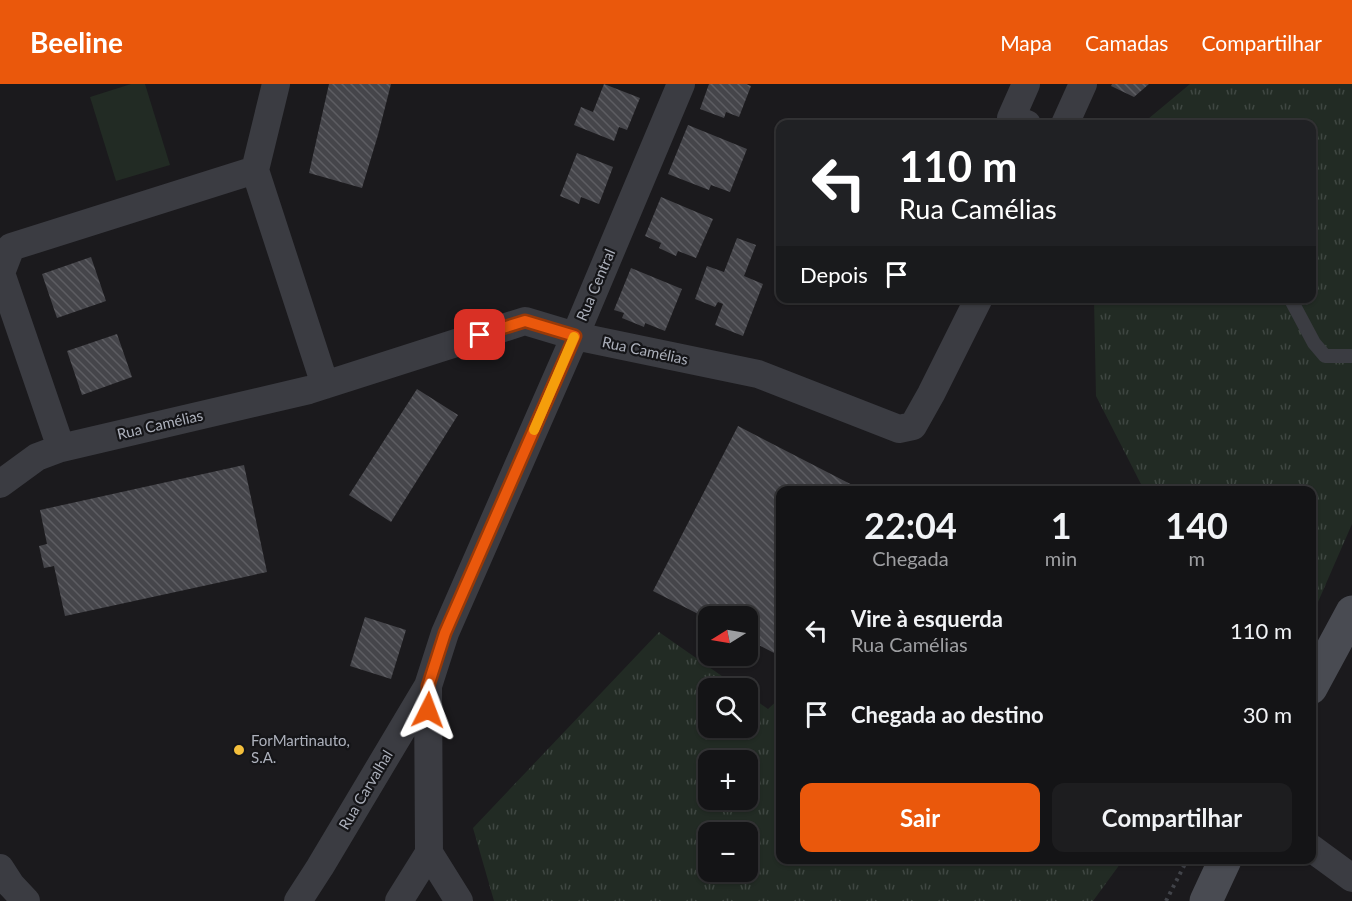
<!DOCTYPE html>
<html lang="pt">
<meta charset="utf-8">
<style>
:root{--surface:#141416;--page:#1d1d1f;--text:#f1f3f6;--muted:#9d9ea1;--line:#333335;--accent:#ea580c}
body{margin:0;font-family:Lato,sans-serif;background:var(--page);color:var(--text);height:100vh;display:flex;flex-direction:column;font-size:22px;white-space:nowrap}
*{box-sizing:border-box;margin:0}
p{font-size:20px;color:var(--muted)}
.icon{flex:none;width:33px;height:33px;fill:none;stroke:currentColor;stroke-width:2;stroke-linecap:round;stroke-linejoin:round}
.map{position:relative;flex:1;overflow:hidden}
.drawer{position:absolute;left:776px;top:402px;width:540px;height:378px;display:flex;flex-direction:column;background:var(--surface);border-radius:12px;box-shadow:0 2px 4px #0004,0 0 0 2px var(--line)}
.drawer>*{flex:none}
.guide{position:absolute;left:776px;top:36px;width:540px;height:183px;border-radius:12px;box-shadow:0 2px 4px #0004,0 0 0 2px var(--line);background:#202124;color:#fff;overflow:hidden}
.needle{width:39px;rotate:259deg}
.controls{position:absolute;left:698px;top:522px;display:grid;gap:12px}
.controls a{display:grid;place-items:center;width:60px;height:60px;border-radius:12px;background:var(--surface);box-shadow:0 2px 4px #0004,0 0 0 2px var(--line);font-size:30px}
.pin{position:absolute;display:grid;place-items:center;width:51px;height:51px;color:#fff;margin:-26px;border-radius:12px;box-shadow:0 3px 9px #0006}
.me{position:absolute;width:66px;margin:-33px;rotate:3deg;stroke-linejoin:round;filter:drop-shadow(0 0 4px #0008)}
.turn{display:flex;align-items:center;gap:21px;height:126px;padding:0 24px;font-size:27px}
.turn .icon{width:78px;height:78px;stroke-width:2.5}
.turn b{display:block;font-size:42px;line-height:51px}
.then{display:flex;align-items:center;height:57px;padding:0 24px;background:#0003;gap:12px;font-size:22px}
.eta{display:flex;justify-content:space-evenly;align-items:center;height:102px;text-align:center}
.eta b{font-size:36px;font-weight:700;line-height:42px}
.cta{display:flex;gap:12px;margin-top:auto;padding:12px 24px}
.cta a{flex:1;height:69px;border-radius:12px;background:var(--accent);color:#fff;font-size:24px;font-weight:700;line-height:69px;text-align:center}
.cta a+a{background:var(--page);color:var(--text)}
ul{padding:0;list-style:none}
li{display:flex;align-items:center;gap:18px;height:84px;padding:0 24px}
li div{flex:1}
li b{display:block;font-size:22px}
li em{font-style:normal}
header{display:flex;align-items:center;gap:36px;box-sizing:border-box;height:84px;padding:0 30px;background:var(--accent);color:#fff}
header strong{font-size:28px}
nav{display:flex;gap:33px;margin-inline-start:auto;font-size:21px}
.map>svg:first-child{display:block}
.grass{fill:url(#grass-tufts);fill-rule:evenodd}
.pitch{fill:#222b24}
.building{fill:url(#building-back-hatch)}
.lines{fill:none;stroke-linecap:round;stroke-linejoin:round}
.path{stroke:#414349;stroke-width:4;stroke-dasharray:3 4.5;stroke-linecap:butt}
.lane{stroke:#3b3c42;stroke-width:14}
.street{stroke:#3b3c42;stroke-width:28}
.secondary{stroke:#494b52;stroke-width:33}
.route-casing{stroke:#983908;stroke-width:15}
.route{stroke:#ea580c;stroke-width:10}
.slow{stroke:#f59e0b;stroke-width:10}
.poi-dot{fill:#f4bf3c;stroke:#151518;stroke-width:2}
.labels{text-anchor:middle;stroke-width:4.5;stroke-linejoin:round;paint-order:stroke}
.street-label{font-size:15px;fill:#adb1bc;stroke:#151518}
.poi-label{font-size:15px;fill:#adb1bc;stroke:#151518;text-anchor:start}
</style>
<header>
<strong>Beeline</strong>
<nav><a>Mapa</a><a>Camadas</a><a>Compartilhar</a></nav>
</header>
<div class="map">
<svg width="1352" height="817" viewBox="0 0 1352 817">
<defs>
<pattern id="grass-tufts" width="24" height="20" patternUnits="userSpaceOnUse" patternTransform="scale(1.5)"><rect width="24" height="20" fill="#222b24"/><path d="M3 7l-1-3M5 7V3M7 7l1-3M15 17l-1-3M17 17v-4M19 17l1-3" fill="none" stroke="#3f4742"/></pattern>
<pattern id="building-back-hatch" width="6" height="6" patternUnits="userSpaceOnUse" patternTransform="scale(1.5)"><rect width="6" height="6" fill="#45454a"/><path d="M-1 5l2 2M0 0l6 6M5-1l2 2" fill="none" stroke="#5d5d62"/></pattern>
</defs>
<rect width="100%" height="100%" fill="#1b1a1d"/>
<path class="grass" d="M1190,0H1352V440L1311,534V406H1144L1096,312L1094,215L1311,214V40H1142Z
M659,548L739,604H708V644H747V610L768,625L780,614V776H1123L1093,817H494L473,744ZM708,676H747V716H708ZM708,748H747V788H708Z"/>
<path class="pitch" d="M131,0H145L170,81L116,97L90,13Z"/>
<path class="building" d="M329,0H391L378,51L362,104L309,89Z
M604,0L640,14L627,46L619,43L614,57L574,41L581,23L593,28Z
M709,0H746L751,2L739,33L726,28L724,34L700,25Z
M1112,0H1149L1134,13L1111,2Z
M688,41L747,65L730,108L711,101L709,106L668,90Z
M577,69L613,83L599,120L581,113L579,120L560,112Z
M661,113L713,135L696,174L678,167L676,172L659,164L661,159L645,152Z
M737,154L756,161L744,192L763,200L743,252L715,241L723,220L718,218L715,223L695,215L707,182L724,188Z
M91,173L106,217L57,234L42,190Z
M631,184L682,205L665,247L645,239L644,243L622,234L624,229L614,226Z
M117,250L132,293L82,311L67,267Z
M417,305L458,331L391,438L349,411Z
M738,342L862,406H780V572L747,555V532H708V535L653,507Z
M244,381L267,488L65,532L54,482L44,484L39,462L47,460L40,426Z
M365,533L406,546L391,595L350,582Z"/>
<g class="lines">
<path class="path" d="M1166,817L1187,776"/>
<path class="lane" d="M1290,214L1314,259L1325,272H1352"/>
<path class="street" d="M1026,0L1011,34L1027,40
M1065,40L1083,0
M255,86L276,0
M61,364L1,189L11,163L255,86L325,301
M0,400L37,373L61,364L309,306L525,237L575,252L758,290L899,345L913,342L931,310L979,214
M428,602L429,769L459,817
M1311,764L1352,794
M0,784L11,801L26,817
M298,817L320,783L428,602L445,549L575,252L681,0
M399,817L429,769"/>
<path class="secondary" d="M1311,604L1352,528
M1206,817L1225,776"/>
</g>
<g class="lines">
<g class="route-casing">
<path id="route" d="M428,626V602L445,549L575,252L525,237L480,251"/>
</g>
<use href="#route" class="route"/>
<path class="slow" d="M534,346L574,253"/>
</g>
<circle class="poi-dot" cx="239" cy="666" r="6"/>
<g class="labels">
<g class="street-label">
<text transform="translate(596 201) rotate(-67)" y="5">Rua Central</text>
<text transform="translate(645 267) rotate(12)" y="5">Rua Camélias</text>
<text transform="translate(160 341) rotate(-13)" y="5">Rua Camélias</text>
<text transform="translate(366 706) rotate(-59)" y="5">Rua Carvalhal</text>
</g>
<g class="poi-label">
<text x="251" y="662">ForMartinauto,<tspan x="251" dy="17">S.A.</tspan></text>
</g>
</g>
</svg>
<div class="controls">
<a><svg class="needle" viewBox="-14 -14 28 28"><path d="M0-13l5 13h-10z" fill="#e53935"/><path d="M0 13l5-13h-10z" fill="#9d9ea1"/></svg></a>
<a><svg class="icon" aria-label="search" viewBox="0 0 24 24"><circle cx="10" cy="10" r="6"/><path d="M15 15l6 6"/></svg></a>
<a>+</a>
<a>−</a>
</div>
<div class="pin" style="left:480px;top:251px;background:#d93025"><svg class="icon" aria-label="arrive" viewBox="0 0 24 24"><path d="M6 21V4h12l-3 4 3 4H6"/></svg></div>
<svg class="me" style="left:428px;top:626px" viewBox="-20 -20 40 40"><path d="M0-17L14 15 0 8-14 15z" fill="#ea580c" stroke="#fff" stroke-width="4"/></svg>
<div class="guide">
<div class="turn"><svg class="icon" aria-label="left" viewBox="0 0 24 24"><path d="M17 20v-9H6M10 6l-5 5 5 5"/></svg><div><b>110 m</b>Rua Camélias</div></div>
<div class="then">Depois<svg class="icon" aria-label="arrive" viewBox="0 0 24 24"><path d="M6 21V4h12l-3 4 3 4H6"/></svg></div>
</div>
<section class="drawer">
<div class="eta">
<div><b>22:04</b><p>Chegada</p></div>
<div><b>1</b><p>min</p></div>
<div><b>140</b><p>m</p></div>
</div>
<ul>
<li><svg class="icon" aria-label="left" viewBox="0 0 24 24"><path d="M17 20v-9H6M10 6l-5 5 5 5"/></svg><div><b>Vire à esquerda</b><p>Rua Camélias</p></div><em>110 m</em></li>
<li><svg class="icon" aria-label="arrive" viewBox="0 0 24 24"><path d="M6 21V4h12l-3 4 3 4H6"/></svg><div><b>Chegada ao destino</b></div><em>30 m</em></li>
</ul>
<div class="cta"><a>Sair</a><a>Compartilhar</a></div>
</section>
</div>
